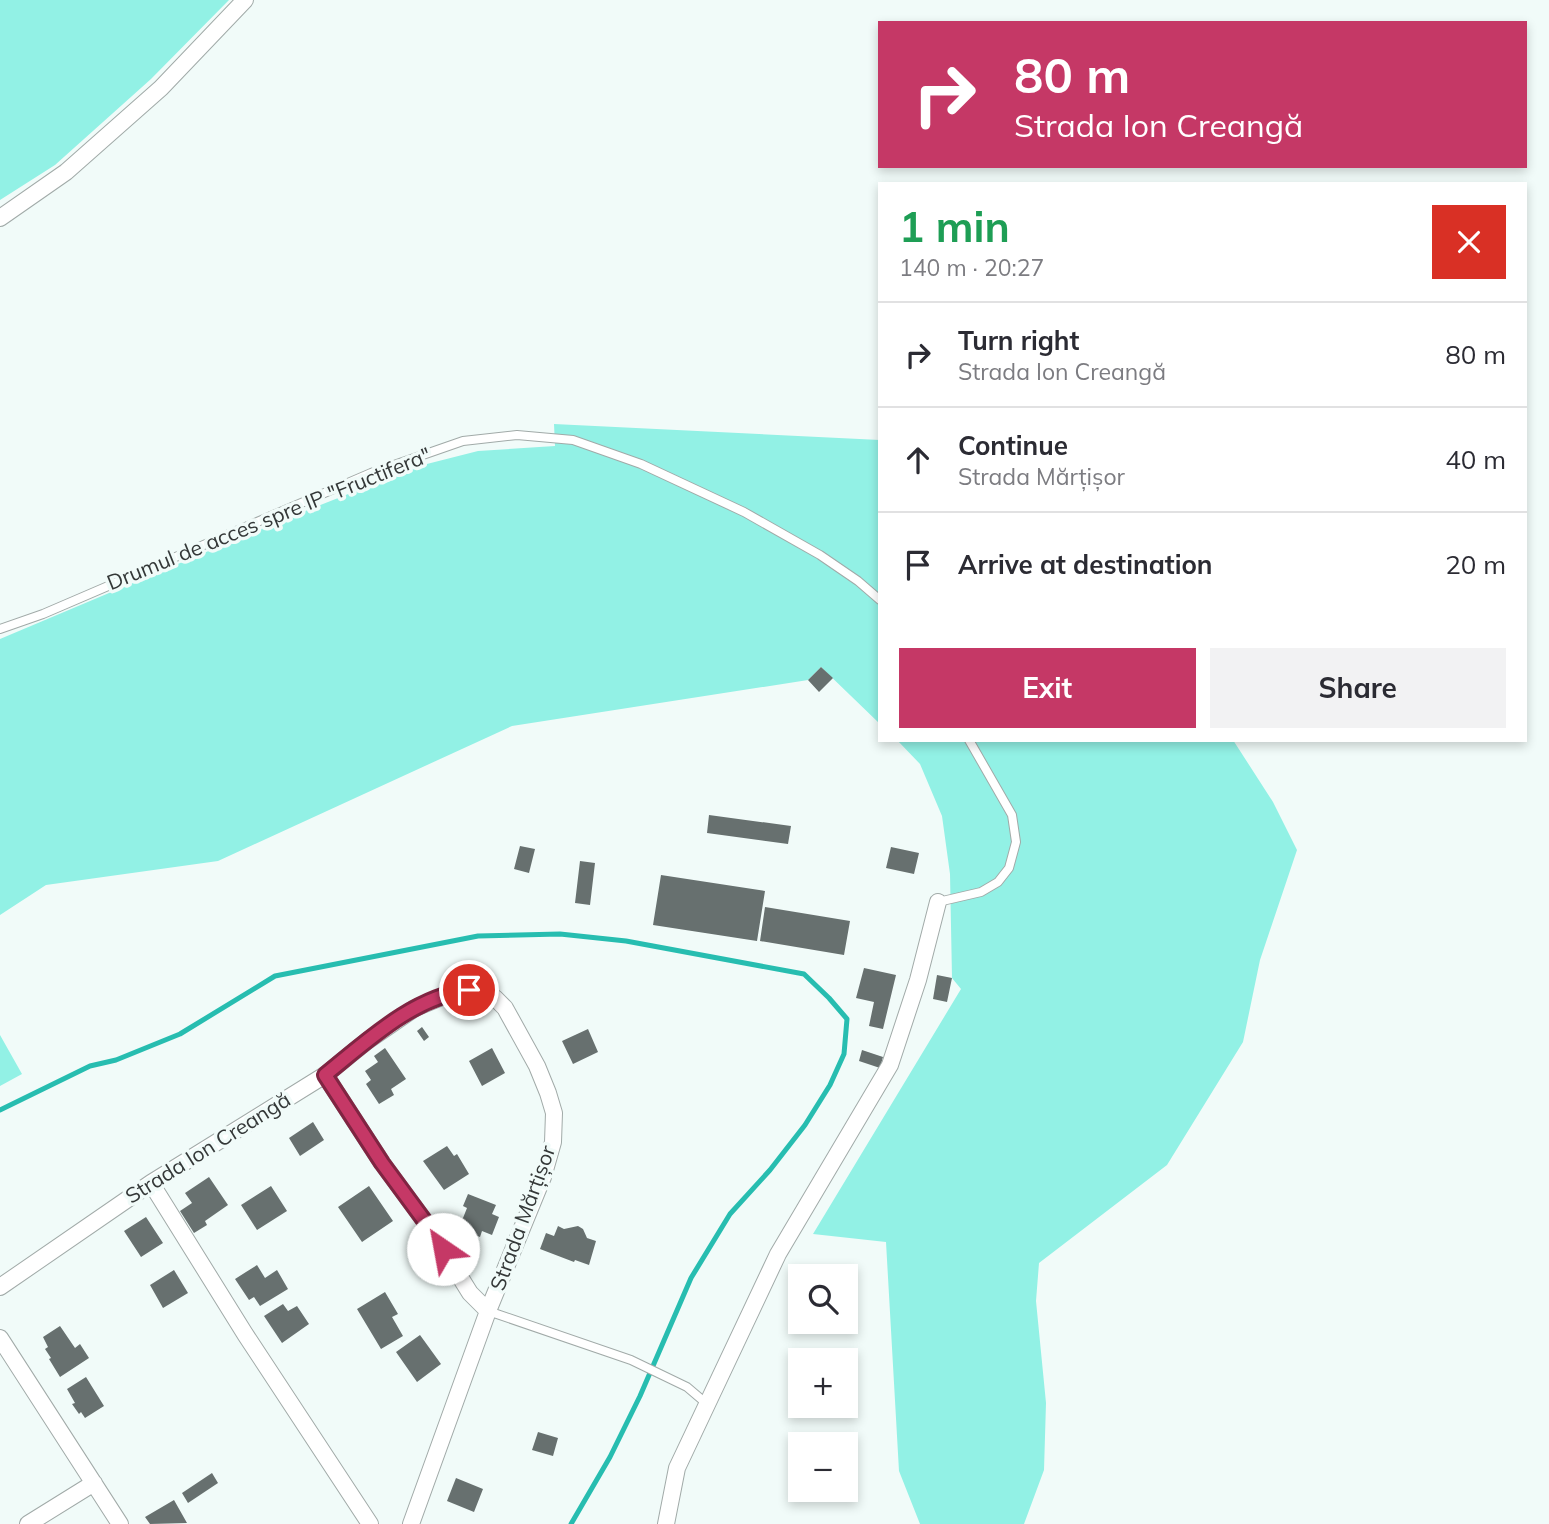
<!DOCTYPE html>
<meta charset="utf-8">
<style>
:root{--surface:#fff;--page:#f2f2f3;--text:#2b2b33;--muted:#7c7c81;--line:#e1e1e2;--accent:#c53866}
body{margin:0;font-family:Mulish,sans-serif;background:var(--page);color:var(--text);height:100vh;display:flex;flex-direction:column;font-size:26px;white-space:nowrap}
*{box-sizing:border-box;margin:0}
p{font-size:23px;color:var(--muted)}
.icon{flex:none;width:38px;height:38px;fill:none;stroke:currentColor;stroke-width:2;stroke-linecap:round;stroke-linejoin:round}
.map{position:relative;flex:1;overflow:hidden}
.details{position:absolute;left:878px;top:182px;width:649px;height:560px;display:flex;flex-direction:column;background:var(--surface);border-radius:0px;box-shadow:0 4px 10px #0003}
.details>*{flex:none}
.guide{position:absolute;left:878px;top:21px;width:649px;height:147px;border-radius:0px;box-shadow:0 4px 10px #0003;background:#c53866;color:#fff;overflow:hidden}
.fabs{position:absolute;left:788px;top:1264px;display:grid;gap:14px}
.fabs a{display:grid;place-items:center;width:70px;height:70px;border-radius:0px;background:var(--surface);box-shadow:0 4px 10px #0003;font-size:35px}
.pin{position:absolute;display:grid;place-items:center;width:60px;height:60px;color:#fff;margin:-30px;border:4px solid #fff;border-radius:50%;box-shadow:0 2px 7px #0007}
.me{position:absolute;width:77px;margin:-38px;rotate:327deg;stroke-linejoin:round;filter:drop-shadow(0 0 5px #0008)}
.turn{display:flex;align-items:center;gap:24px;height:147px;padding:0 21px;font-size:32px}
.turn .icon{width:91px;height:91px;stroke-width:2.5}
.turn b{display:block;font-size:49px;line-height:60px}
.round{display:grid;place-items:center;flex:none;width:74px;height:74px;border-radius:0px;background:var(--page)}
.head{display:flex;align-items:center;justify-content:space-between;height:119px;padding:0 21px}
h1{font-size:42px;font-weight:700;line-height:52px;color:#1e9e55}
.button{display:flex;gap:14px;margin-top:auto;padding:14px 21px}
.button a{flex:1;height:80px;border-radius:0px;background:var(--accent);color:#fff;font-size:28px;font-weight:700;line-height:80px;text-align:center}
.button a+a{background:var(--page);color:var(--text)}
ul{padding:0;list-style:none}
li{display:flex;align-items:center;gap:21px;height:105px;padding:0 21px;border-top:2px solid var(--line)}
li div{flex:1}
li b{display:block;font-size:26px}
li em{font-style:normal}
.map>svg:first-child{display:block}
.green{fill:#92f1e5}
.lines{fill:none;stroke-linecap:round;stroke-linejoin:round}
.stream{stroke:#27bdb0;stroke-width:5}
.building{fill:#67706f}
.service-casing{stroke:#a1aaa8;stroke-width:10}
.minor-casing{stroke:#a1aaa8;stroke-width:18}
.service{stroke:#fff;stroke-width:8}
.minor{stroke:#fff;stroke-width:16}
.route-casing{stroke:#802442;stroke-width:18}
.route{stroke:#c53866;stroke-width:12}
.labels{text-anchor:middle;stroke-width:7;stroke-linejoin:round;paint-order:stroke}
.street-label{font-size:21px;fill:#343838;stroke:#f1fbf9}
</style>
<div class="map">
<svg width="1549" height="1524" viewBox="0 0 1549 1524">
<rect width="100%" height="100%" fill="#f1fbf9"/>
<path class="green" d="M0,0H229L151,79L55,165L0,200Z
M554,424L880,440V724L821,667L808,680L512,726L218,861L46,885L0,915V639L280,521L419,466L478,451L555,446Z
M897,740H1233L1273,802L1297,850L1260,960L1243,1042L1167,1165L1039,1263L1036,1301L1046,1403L1044,1470L1024,1524H920L899,1471L886,1242L813,1234L961,989L952,978L950,874L942,816L920,764Z
M0,1035L22,1074L0,1086Z"/>
<g class="lines">
<path class="stream" d="M0,1110L90,1066L116,1060L180,1034L275,976L478,936L560,934L626,941L804,974L829,998L847,1019L844,1054L830,1085L805,1125L770,1170L730,1214L691,1278L640,1396L610,1457L571,1524"/>
</g>
<path class="building" d="M821,667L833,678L819,692L808,680Z
M709,815L791,826L788,844L707,833Z
M520,846L535,849L529,873L514,869Z
M891,847L919,853L914,874L886,868Z
M580,861L595,863L590,905L575,903Z
M661,875L765,891L757,941L653,925Z
M765,907L850,921L844,955L760,941Z
M864,968L896,975L883,1029L869,1026L874,1002L856,998Z
M937,975L952,978L947,1002L933,999Z
M422,1027L429,1037L424,1041L417,1031Z
M588,1029L598,1052L573,1064L562,1041Z
M385,1048L406,1079L391,1089L394,1095L379,1104L366,1084L371,1080L365,1071L378,1062L374,1056Z
M492,1048L505,1073L482,1086L469,1061Z
M862,1050L883,1057L880,1068L859,1061Z
M313,1122L324,1140L300,1156L289,1138Z
M447,1146L454,1156L457,1154L469,1174L444,1190L423,1161Z
M209,1177L228,1205L205,1221L207,1225L194,1233L180,1211L192,1203L185,1193Z
M271,1186L287,1211L257,1230L241,1205Z
M369,1186L393,1221L362,1242L338,1207Z
M468,1194L496,1205L492,1214L499,1217L492,1235L482,1231L480,1237L469,1233L472,1227L461,1223L467,1208L463,1206Z
M146,1217L163,1243L141,1257L124,1231Z
M558,1226L564,1229L578,1226L583,1229L587,1238L596,1241L589,1265L575,1260L574,1262L540,1249L546,1233L554,1236Z
M257,1265L265,1278L277,1270L288,1289L260,1306L254,1297L249,1300L235,1279Z
M174,1270L188,1293L163,1308L150,1285Z
M385,1292L398,1314L392,1317L403,1336L381,1349L357,1309Z
M283,1304L288,1311L297,1306L309,1324L282,1343L264,1316Z
M60,1326L75,1348L80,1344L89,1358L60,1377L49,1359L51,1358L45,1349L48,1347L43,1337Z
M420,1335L441,1364L417,1382L396,1352Z
M86,1377L104,1406L85,1418L81,1412L79,1414L72,1404L75,1403L67,1389Z
M538,1432L558,1438L553,1456L532,1450Z
M212,1473L218,1483L188,1503L182,1493Z
M456,1478L483,1489L474,1512L447,1501Z
M174,1500L187,1523L150,1524L145,1517Z"/>
<g class="lines">
<g class="service-casing">
<path id="service" d="M0,629L43,614L371,473L463,441L517,435L573,440L641,464L744,512L820,555L858,581L880,600
M938,902L981,892L998,882L1009,868L1016,842L1012,815L969,740
M488,1311L631,1360L687,1387L707,1404"/>
</g>
<g class="minor-casing">
<path id="minor" d="M0,218L66,172L161,88L245,0
M325,1075L382,1163L429,1227L470,1293L488,1311
M151,1183L245,1334L370,1524
M0,1287L151,1183L325,1075L367,1041L415,1008L454,992L469,990L495,998L505,1008L537,1066L548,1093L554,1113L553,1142L543,1177L488,1311L411,1524
M0,1338L120,1524
M28,1524L94,1483
M666,1524L677,1468L778,1254L890,1065L918,980L938,902"/>
</g>
<use href="#service" class="service"/>
<use href="#minor" class="minor"/>
</g>
<g class="lines">
<g class="route-casing">
<path id="route" d="M443,1249L429,1227L382,1163L325,1075C366,1042 414,996 469,990"/>
</g>
<use href="#route" class="route"/>
</g>
<g class="labels">
<g class="street-label">
<text transform="translate(269 519) rotate(-22)" y="7">Drumul de acces spre IP "Fructifera"</text>
<text transform="translate(208 1148) rotate(-32)" y="7">Strada Ion Creangă</text>
<text transform="translate(523 1218) rotate(-70)" y="7">Strada Mărțișor</text>
</g>
</g>
</svg>
<div class="fabs">
<a><svg class="icon" aria-label="search" viewBox="0 0 24 24"><circle cx="10" cy="10" r="6"/><path d="M15 15l6 6"/></svg></a>
<a>+</a>
<a>−</a>
</div>
<div class="pin" style="left:469px;top:990px;background:#d93025"><svg class="icon" aria-label="arrive" viewBox="0 0 24 24"><path d="M6 21V4h12l-3 4 3 4H6"/></svg></div>
<svg class="me" style="left:443px;top:1249px" viewBox="-20 -20 40 40"><circle r="19" fill="#fff"/><path d="M0-13L10 11 0 6-10 11z" fill="#c53866"/></svg>
<div class="guide">
<div class="turn"><svg class="icon" aria-label="right" viewBox="0 0 24 24"><path d="M7 20v-9h11M14 6l5 5-5 5"/></svg><div><b>80 m</b>Strada Ion Creangă</div></div>
</div>
<section class="details">
<div class="head"><div><h1>1 min</h1><p>140 m · 20:27</p></div><a class="round" style="background:#d93025;color:#fff"><svg class="icon" aria-label="close" viewBox="0 0 24 24"><path d="M6 6l12 12M18 6L6 18"/></svg></a></div>
<ul>
<li><svg class="icon" aria-label="right" viewBox="0 0 24 24"><path d="M7 20v-9h11M14 6l5 5-5 5"/></svg><div><b>Turn right</b><p>Strada Ion Creangă</p></div><em>80 m</em></li>
<li><svg class="icon" aria-label="ahead" viewBox="0 0 24 24"><path d="M12 20V5M6 11l6-6 6 6"/></svg><div><b>Continue</b><p>Strada Mărțișor</p></div><em>40 m</em></li>
<li><svg class="icon" aria-label="arrive" viewBox="0 0 24 24"><path d="M6 21V4h12l-3 4 3 4H6"/></svg><div><b>Arrive at destination</b></div><em>20 m</em></li>
</ul>
<div class="button"><a>Exit</a><a>Share</a></div>
</section>
</div>
